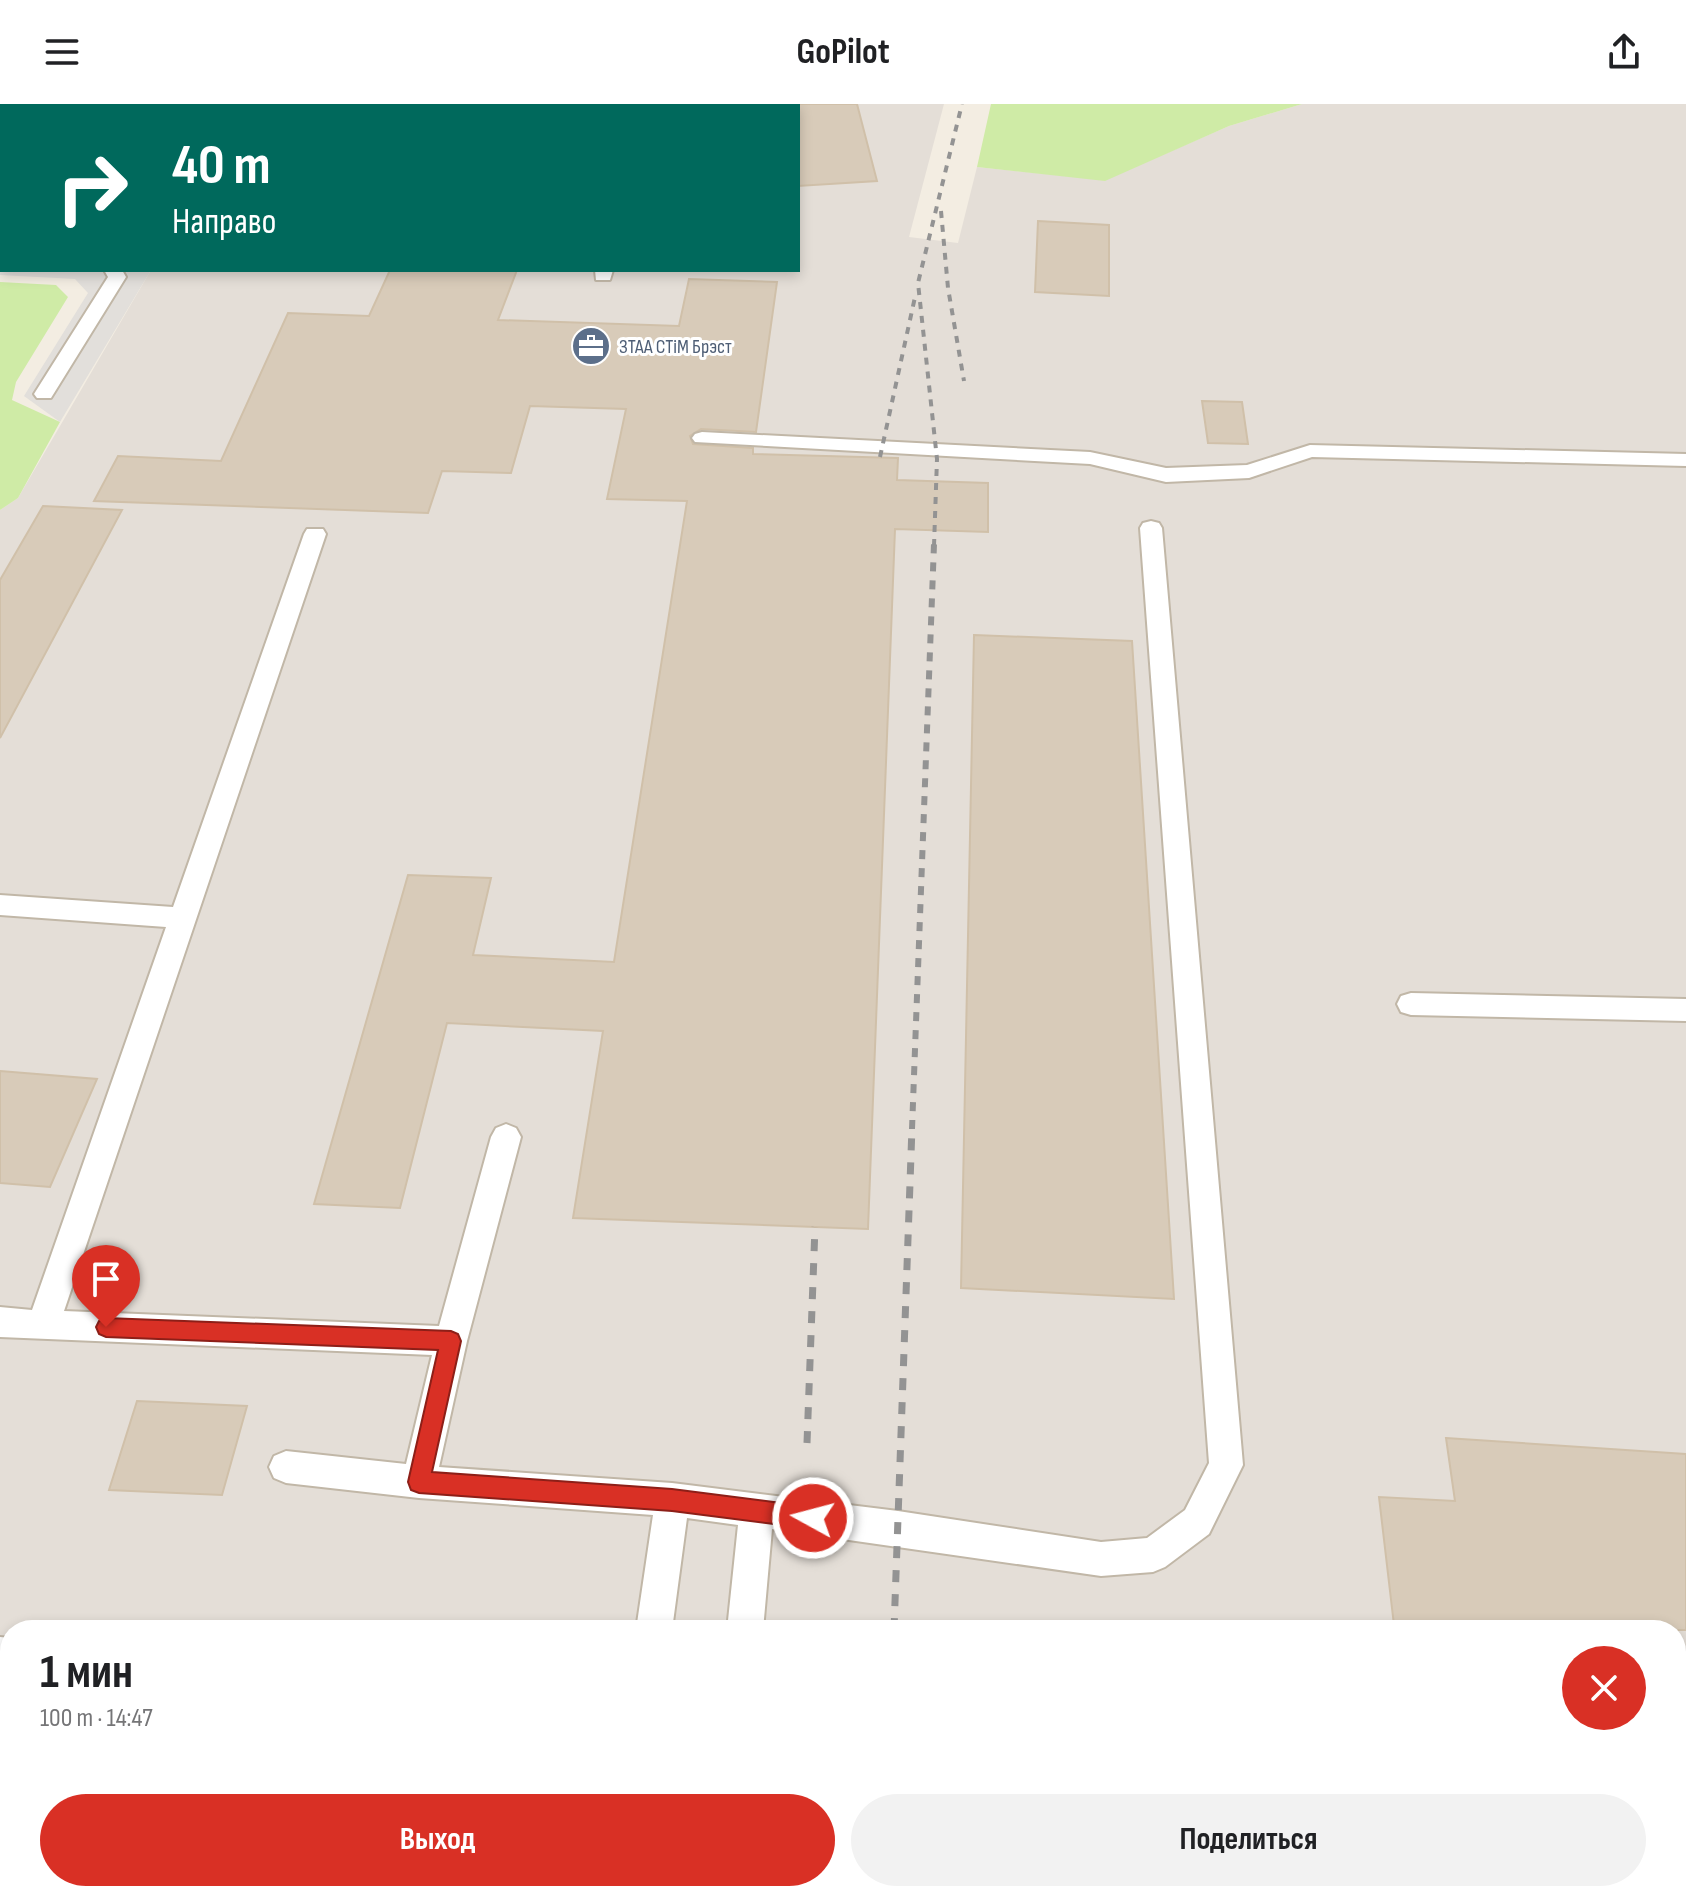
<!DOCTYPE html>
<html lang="ru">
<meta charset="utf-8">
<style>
:root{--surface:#fff;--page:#f2f2f2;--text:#202124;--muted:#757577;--accent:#d93025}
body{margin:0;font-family:"Sofia Sans Condensed",sans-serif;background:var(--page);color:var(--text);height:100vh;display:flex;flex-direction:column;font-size:30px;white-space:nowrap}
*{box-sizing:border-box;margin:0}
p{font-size:26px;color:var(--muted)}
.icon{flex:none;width:44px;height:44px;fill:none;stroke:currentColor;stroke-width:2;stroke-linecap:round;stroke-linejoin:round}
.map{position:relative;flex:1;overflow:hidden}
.side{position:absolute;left:0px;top:1516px;width:1686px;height:282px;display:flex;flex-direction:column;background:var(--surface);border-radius:32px 32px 0 0;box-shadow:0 4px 12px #0003}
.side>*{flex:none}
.top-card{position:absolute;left:0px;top:0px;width:800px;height:168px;box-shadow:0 4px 12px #0003;background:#00695c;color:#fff;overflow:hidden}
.pin{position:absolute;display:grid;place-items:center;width:68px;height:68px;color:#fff;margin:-82px -34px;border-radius:50% 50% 50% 0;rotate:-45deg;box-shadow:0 0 8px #0007}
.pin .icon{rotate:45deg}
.me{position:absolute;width:88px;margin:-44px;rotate:277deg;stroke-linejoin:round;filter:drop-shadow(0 0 6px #0008)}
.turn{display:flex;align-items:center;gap:28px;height:168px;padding:0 40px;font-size:36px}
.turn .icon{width:104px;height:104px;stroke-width:2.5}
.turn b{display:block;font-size:56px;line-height:68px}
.round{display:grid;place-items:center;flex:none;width:84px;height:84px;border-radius:42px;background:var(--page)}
.summary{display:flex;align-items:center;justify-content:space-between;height:136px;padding:0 40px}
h1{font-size:48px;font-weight:700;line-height:60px}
.cta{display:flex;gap:16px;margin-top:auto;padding:16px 40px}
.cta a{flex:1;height:92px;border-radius:48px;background:var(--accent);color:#fff;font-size:32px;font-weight:700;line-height:92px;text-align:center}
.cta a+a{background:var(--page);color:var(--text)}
header{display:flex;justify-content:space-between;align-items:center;height:104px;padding:0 40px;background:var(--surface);font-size:36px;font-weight:700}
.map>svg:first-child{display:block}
.industrial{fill:#e4ded7}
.green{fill:#cfeba6}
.parking{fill:#e2dfdb}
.building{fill:#d8cbb9;stroke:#d0c0a9;stroke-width:2}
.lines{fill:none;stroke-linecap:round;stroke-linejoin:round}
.service-casing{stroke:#c1b7a7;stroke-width:4}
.service{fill:#fff;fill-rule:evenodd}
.rail-far2{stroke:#939393;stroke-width:4;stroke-dasharray:7 7;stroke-linecap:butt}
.rail-far1{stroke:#939393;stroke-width:6;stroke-dasharray:9 9;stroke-linecap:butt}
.rail{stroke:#939393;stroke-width:7;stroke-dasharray:12 12;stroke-linecap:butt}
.route{fill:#d93025;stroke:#8d1f18;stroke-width:2}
.labels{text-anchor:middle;stroke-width:6;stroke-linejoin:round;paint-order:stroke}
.far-service-label{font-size:20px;fill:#4e5e75;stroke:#fff;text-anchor:start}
</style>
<header><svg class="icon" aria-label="menu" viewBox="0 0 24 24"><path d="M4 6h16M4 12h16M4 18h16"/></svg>GoPilot<svg class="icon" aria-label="share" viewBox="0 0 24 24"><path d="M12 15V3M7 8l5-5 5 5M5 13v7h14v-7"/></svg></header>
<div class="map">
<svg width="1686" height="1797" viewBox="0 0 1686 1797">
<rect width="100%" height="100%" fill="#f3ede2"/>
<path class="industrial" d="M0,0H944L909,133L958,139L977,63L1105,76L1229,22L1302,0H1686V1687H1676V1526H10V1788H1440L1441,1797H0V406L18,394L151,166H798V2H2V124Z"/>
<path class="green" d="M991,0H1302L1229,22L1105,77L977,63Z
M0,178L56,181L68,193L16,278L12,296L60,318L18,394L0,406Z
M1676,1687H1686V1797H1441V1788H1676Z"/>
<path class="parking" d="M0,124L2,166H151L60,318L24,292L88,189L75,175L0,171Z"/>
<path class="building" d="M798,0H857L877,77L798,82Z
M1038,117L1109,121V192L1035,188Z
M390,166H517L498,216L679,222L689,175L777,178L756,328L701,325L690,332L693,340L753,344V350L898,354L897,376L988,379V428L895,425L868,1125L573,1114L603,927L447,919L400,1104L314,1100L408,771L491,774L473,851L614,858L687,397L607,395L626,305L530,302L511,369L442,367L428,409L94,397L118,352L221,357L288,209L369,212Z
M1202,297L1242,298L1248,340L1208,339Z
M43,402L122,406L0,634V476Z
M974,531L1132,537L1174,1195L961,1184Z
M0,967L97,975L50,1083L0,1079Z
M137,1297L247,1302L222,1391L109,1386Z
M1446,1334L1686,1350V1526H1460L1394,1521L1379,1393L1455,1397Z"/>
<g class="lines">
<g class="service-casing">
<path id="service" d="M48,0H111L112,2H49Z
M0,141H2V153H0Z
M104,166H122L126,173L51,294H37L34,290L108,173Z
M595,166H613L610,176H596Z
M702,328L1090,348L1166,364L1247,361L1310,341L1686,350V362L1312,353L1249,374L1166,378L1090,360L695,338L692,334L695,330Z
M1151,417L1159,419L1162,424L1243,1361L1209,1430L1165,1463L1153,1468L1101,1472L772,1425L763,1526H727L738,1421L687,1414L672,1526H636L653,1411L419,1394L286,1379L274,1374L269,1363L274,1352L286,1347L406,1360L432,1251L0,1233V1203L32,1206L166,823L0,811V791L173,803L304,430L307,425H323L326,430L64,1207L439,1222L491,1033L496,1024L506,1020L516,1024L521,1033L467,1237L439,1363L672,1379L898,1407L1101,1438L1147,1434L1185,1406L1209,1359L1140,424L1143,419Z
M1411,889L1686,895V917L1411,911L1401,908L1397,900L1401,892Z
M0,1533L10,1534V1570L0,1569Z
M191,1788H231L229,1797H189Z
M599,1788H639L637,1797H597Z
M698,1788H738L737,1797H697Z
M948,1788H988V1797H948Z"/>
</g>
<use href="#service" class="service"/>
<path class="rail-far2" d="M941,107L948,184L964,277
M880,353L915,193
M934,442L937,355L918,179L962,0"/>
<path class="rail-far1" d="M912,1025L934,440"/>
<path class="rail" d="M807,1339L815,1123
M894,1526L912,1023
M884,1788V1797"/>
</g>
<path class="route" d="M106,1214L451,1227L458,1230L461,1237L432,1368L672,1385L813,1403L821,1406L824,1414L821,1421L813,1425L672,1407L419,1389L411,1386L408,1378L438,1246L106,1233L99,1230L96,1223L99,1217Z"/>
<defs>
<g id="office-disc" transform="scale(2)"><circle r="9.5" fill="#5c6f8a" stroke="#fff"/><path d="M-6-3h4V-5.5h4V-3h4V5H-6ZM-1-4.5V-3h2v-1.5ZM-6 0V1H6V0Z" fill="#fff"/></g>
</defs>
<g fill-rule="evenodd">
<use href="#office-disc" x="591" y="242"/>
</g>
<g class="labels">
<g class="far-service-label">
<text x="619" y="249">ЗТАА СТіМ Брэст</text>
</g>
</g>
</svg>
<div class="pin" style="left:106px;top:1223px;background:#d93025"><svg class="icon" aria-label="arrive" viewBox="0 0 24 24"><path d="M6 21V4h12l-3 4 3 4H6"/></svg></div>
<svg class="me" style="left:813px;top:1414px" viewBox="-20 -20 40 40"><circle r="17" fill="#d93025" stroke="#fff" stroke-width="3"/><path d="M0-11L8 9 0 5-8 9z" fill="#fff"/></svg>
<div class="top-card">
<div class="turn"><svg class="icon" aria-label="right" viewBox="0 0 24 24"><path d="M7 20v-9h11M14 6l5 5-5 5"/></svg><div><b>40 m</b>Направо</div></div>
</div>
<section class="side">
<div class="summary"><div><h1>1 мин</h1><p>100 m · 14:47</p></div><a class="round" style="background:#d93025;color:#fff"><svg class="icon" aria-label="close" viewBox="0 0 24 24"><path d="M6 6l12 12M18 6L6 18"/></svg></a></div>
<div class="cta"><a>Выход</a><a>Поделиться</a></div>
</section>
</div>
